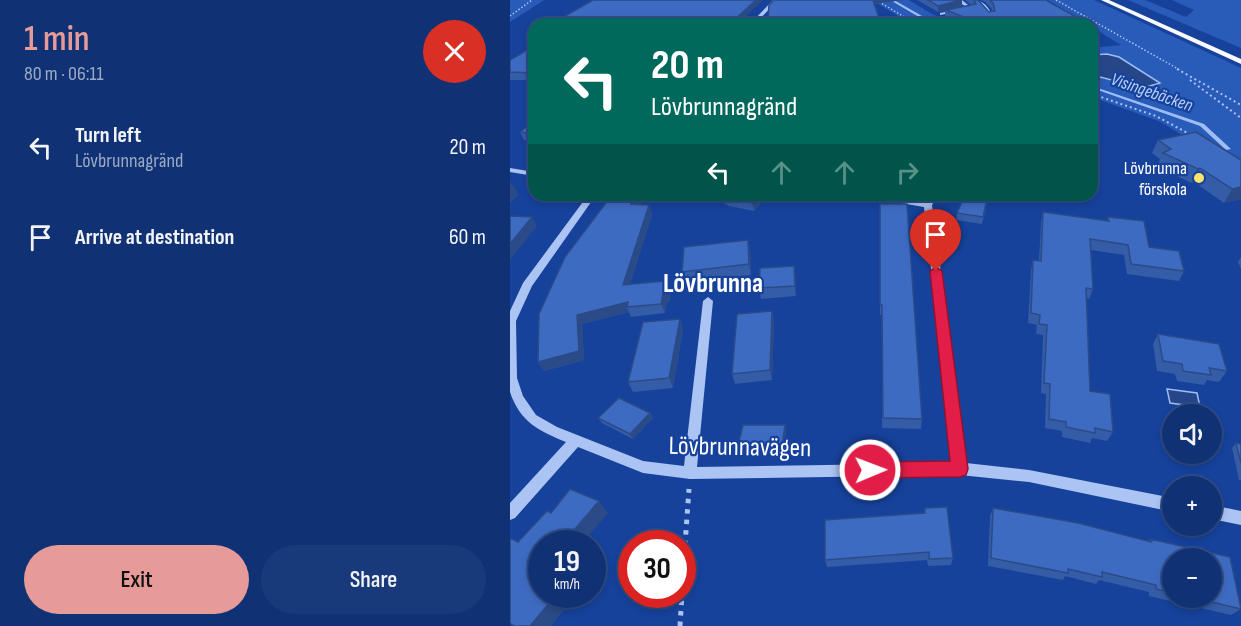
<!DOCTYPE html>
<meta charset="utf-8">
<style>
:root{--surface:#103275;--page:#193a7a;--text:#f1f3f6;--muted:#9caac5;--line:#304d87;--accent:#e69b98}
body{margin:0;font-family:"Sofia Sans Condensed",sans-serif;background:var(--page);color:var(--text);height:100vh;display:flex;flex-direction:column;font-size:22px;white-space:nowrap}
*{box-sizing:border-box;margin:0}
p{font-size:20px;color:var(--muted)}
.icon{flex:none;width:33px;height:33px;fill:none;stroke:currentColor;stroke-width:2;stroke-linecap:round;stroke-linejoin:round}
.map{position:relative;flex:1;overflow:hidden}
.details{display:flex;flex-direction:column;background:var(--surface);width:510px}
.details>*{flex:none}
.guide{position:absolute;left:18px;top:18px;width:570px;height:183px;border-radius:18px;box-shadow:0 3px 9px #0003,0 0 0 2px var(--line);background:#00695c;color:#fff;overflow:hidden}
.controls{position:absolute;left:652px;top:404px;display:grid;gap:12px}
.controls a{display:grid;place-items:center;width:60px;height:60px;border-radius:50%;background:var(--surface);box-shadow:0 3px 9px #0003,0 0 0 2px var(--line);font-size:30px}
.speed{position:absolute;left:18px;top:530px;display:flex;gap:12px;font-size:30px;font-weight:700;text-align:center}
.speed>*{display:grid;place-content:center;width:78px;height:78px;border-radius:50%;background:var(--surface);box-shadow:0 3px 9px #0003,0 0 0 2px var(--line);line-height:1}
.speed small{font-size:15px;font-weight:400}
.speed .limit{border:9px solid #d22;background:#fff;color:#111}
.pin{position:absolute;display:grid;place-items:center;width:51px;height:51px;color:#fff;margin:-62px -26px;border-radius:50% 50% 50% 0;rotate:-45deg;box-shadow:0 0 6px #0007}
.pin .icon{rotate:45deg}
.me{position:absolute;width:66px;margin:-33px;rotate:89deg;stroke-linejoin:round;filter:drop-shadow(0 0 4px #0008)}
.turn{display:flex;align-items:center;gap:21px;height:126px;padding:0 24px;font-size:27px}
.turn .icon{width:78px;height:78px;stroke-width:2.5}
.turn b{display:block;font-size:42px;line-height:51px}
.lanes{display:flex;align-items:center;height:57px;padding:0 24px;background:#0003;justify-content:center;gap:30px;direction:ltr}
.lanes .off{opacity:.35}
.round{display:grid;place-items:center;flex:none;width:63px;height:63px;border-radius:32px;background:var(--page)}
.summary{display:flex;align-items:center;justify-content:space-between;height:102px;padding:0 24px}
h1{font-size:36px;font-weight:600;line-height:45px;color:var(--accent)}
.button{display:flex;gap:12px;margin-top:auto;padding:12px 24px}
.button a{flex:1;height:69px;border-radius:36px;background:var(--accent);color:#111;font-size:24px;font-weight:600;line-height:69px;text-align:center}
.button a+a{background:var(--page);color:var(--text)}
ul{padding:0;list-style:none}
li{display:flex;align-items:center;gap:18px;height:90px;padding:0 24px}
li div{flex:1}
li b{display:block;font-size:22px}
li em{font-style:normal}
main{display:flex;flex:1;min-height:0}
.map>svg:first-child{display:block}
.green{fill:#295bb9}
.water{fill:#26468a;stroke:#9ebdf5;stroke-width:1.5}
.lines{fill:none;stroke-linecap:round;stroke-linejoin:round}
.stream{fill:#9ebdf5;fill-rule:evenodd}
.path-far2{stroke:#acc4f3;stroke-width:1.5;stroke-dasharray:1.5 2;stroke-linecap:butt}
.path-far1{stroke:#acc4f3;stroke-width:2;stroke-dasharray:2 3;stroke-linecap:butt}
.path{stroke:#acc4f3;stroke-width:5;stroke-dasharray:4.5 6;stroke-linecap:butt}
.minor{fill:#acc4f3;fill-rule:evenodd}
.major{fill:#f7f9ff;fill-rule:evenodd}
.wall{fill:#355ca7;fill-rule:evenodd}
.shaded-wall{fill:#2b4b88}
.building{fill:#3e6bc2;stroke:#2b4b88;stroke-width:1.5}
.route{fill:#e11d48;stroke:#92132f;stroke-width:1.5}
.poi-dot{fill:#ffe46d;stroke:#16429c;stroke-width:2}
.labels{text-anchor:middle;stroke-width:4.5;stroke-linejoin:round;paint-order:stroke}
.far-water-label{font-size:18px;font-style:italic;fill:#b8cff9;stroke:#16429c}
.far-poi-label{font-size:18px;fill:#fff;stroke:#16429c;text-anchor:end}
.near-street-label{font-size:26px;fill:#fff;stroke:#16429c}
.district-label{font-size:27px;font-weight:bold;fill:#fff;stroke:#16429c}
</style>
<main>
<section class="details">
<div class="summary"><div><h1>1 min</h1><p>80 m · 06:11</p></div><a class="round" style="background:#d93025;color:#fff"><svg class="icon" aria-label="close" viewBox="0 0 24 24"><path d="M6 6l12 12M18 6L6 18"/></svg></a></div>
<ul>
<li><svg class="icon" aria-label="left" viewBox="0 0 24 24"><path d="M17 20v-9H6M10 6l-5 5 5 5"/></svg><div><b>Turn left</b><p>Lövbrunnagränd</p></div><em>20 m</em></li>
<li><svg class="icon" aria-label="arrive" viewBox="0 0 24 24"><path d="M6 21V4h12l-3 4 3 4H6"/></svg><div><b>Arrive at destination</b></div><em>60 m</em></li>
</ul>
<div class="button"><a>Exit</a><a>Share</a></div>
</section>
<div class="map">
<svg width="731" height="626" viewBox="0 0 731 626">
<rect width="100%" height="100%" fill="#16429c"/>
<path class="green" d="M0,0H34L0,22Z
M362,0H399L422,14L437,20L435,22L439,24H401Z
M538,0H584L731,68V172L651,122L582,97V48L611,45L582,27V24H577Z
M618,0H635L676,17L684,10L662,0H731V48Z"/>
<path class="water" d="M597,54L609,57L650,83L633,88L582,75V55Z
M657,389L687,393L690,407L660,403Z"/>
<g class="lines">
<path class="stream" d="M380,0H384L426,24H421Z
M582,86L694,124L721,149L716,150L690,126L582,88Z"/>
<path class="path-far2" d="M366,0L406,24
M546,0L670,70
M0,16L22,0"/>
<path class="path-far1" d="M667,69L731,105
M680,80L731,118
M582,94L646,116L683,136"/>
<path class="path" d="M172,587L179,489
M170,626L172,594"/>
<path class="minor" d="M263,0H268L245,24H240Z
M447,0H452L463,9L430,15V13L457,8Z
M464,0C473,0 480,8 482,16H478L473,8Z
M0,168L24,172V176L0,172Z
M78,195H86L22,286L6,321L7,378L13,396L26,415L47,427L133,461L174,466L193,301L198,297L203,301L187,467L443,463L414,207L355,197L351,195H371L416,202L420,195H428L422,205L456,463L519,470L663,498V512L519,482L450,475L180,479L133,473L68,447L5,518L0,520V503L56,442C29,431 10,422 0,392V311L13,283Z
M702,505L731,511V525L702,519Z"/>
<path class="major" d="M591,0H599L731,59V64Z"/>
</g>
<path class="wall" d="M264,0H393L365,4L371,24H259L258,20Z
M407,0H452V7L461,5L455,0H468L479,12L482,11V9L474,1L470,0H536L568,18L567,24H453L435,16V11L428,12Z
M24,46V80H0V60Z
M24,121V142L14,140L10,132Z
M648,140L731,160V199L714,203L684,182L681,183L647,166L650,159L642,153Z
M102,195H137L130,205H139L142,215L120,284L155,281L159,290L160,301L157,302L155,313L121,317L119,312L72,324L74,360L34,371L28,362Z
M199,195H259L244,211L219,206Z
M479,195L472,224L446,220L447,213Z
M370,204L412,419L411,429L372,428V315H370Z
M533,212L597,221L598,217L639,247L674,271L669,281L617,274L614,255L581,250L583,289L579,299L576,298L580,391L603,432L597,441L582,438L580,443L552,437V431L535,428L536,394L531,393L533,335L526,334L527,325L518,323L521,270L523,260L529,261L531,222Z
M240,250L241,275L175,282L172,272Z
M731,257V269L728,262Z
M284,266L286,296L251,299L249,288Z
M262,311L264,322L262,380L225,384L222,374Z
M173,329L163,388L123,392L118,382Z
M648,334L717,371L709,382L697,380L694,385L667,381L665,374L647,371L643,344Z
M140,413L143,418L123,439L92,423L88,418Z
M275,425L276,430L273,451H230L228,446Z
M726,443L731,444V480H729L722,448Z
M415,508L443,558L441,565L418,566L417,560L317,567L315,560L414,513Z
M483,508L638,542L640,539L731,609L721,615L639,596V592L589,580L586,584L555,576L553,580L478,566L480,516ZM663,558L702,597H663Z"/>
<path class="shaded-wall" d="M246,0H253L228,24H220Z
M363,0H393L363,4Z
M452,0V7L428,12V6Z
M568,18L567,24H555L556,19Z
M690,168L684,182L681,183L688,169Z
M0,181L3,186H4L9,195L0,203Z
M731,187V199L714,203L722,189Z
M128,195H137L124,214L121,204Z
M250,195H259L244,211L242,203Z
M139,205L142,215L117,294L113,285Z
M22,217L27,226L0,260V244Z
M238,240L240,250L241,275L239,264Z
M284,266L286,276V296L285,286Z
M155,281L159,290L160,301L157,302L155,313L151,304Z
M118,302L117,307L119,312L72,324L74,360L34,371L28,362L67,315Z
M262,311L264,322L262,380L260,370Z
M170,319L173,329L163,388L159,378Z
M140,413L143,418L123,439L120,434Z
M275,425L276,430L273,451L272,446Z
M89,501L98,513L73,543H53Z
M47,594H67L41,626H20Z"/>
<path class="building" d="M83,0H246L220,24H41Z
M264,0H363L371,24H273L274,19L258,20L259,5Z
M418,0H452L428,6Z
M464,0H468L479,12L485,11L483,3L480,0H536L568,18L556,19L564,24H471L436,10L466,4Z
M24,46V73L0,72V60Z
M24,121V134L10,132Z
M686,132L731,160V187L722,189L690,168L688,169L653,153L661,149L648,140Z
M102,195H128L121,204L139,205L113,285L155,281L156,292L153,293L151,304L117,307L118,302L67,315L69,351L28,362L29,314L55,257Z
M211,195H250L242,203L217,198Z
M455,195H478L473,217L447,213Z
M370,204H397L412,419L373,418L372,305H370Z
M533,212L599,221L598,217L634,221L639,247L669,251L674,271L621,264L618,245L580,239L583,289L576,288L580,391L600,394L603,432L585,428V433L556,427V422L539,419L540,384L534,383L537,325L529,324L530,315L521,313L523,260L531,261Z
M0,216L22,217L0,244Z
M238,240L239,264L172,272L174,247Z
M284,266L285,286L249,288L250,268Z
M262,311L260,370L222,374L227,314Z
M170,319L159,378L118,382L133,322Z
M648,334L709,344L717,371L699,368L701,375L673,371L672,364L653,361Z
M109,398L140,413L120,434L88,418Z
M233,425H275L272,446H228Z
M726,443L731,444V463Z
M60,489L89,501L53,543H32V594H47L20,626H4L0,623V538L8,542L37,511L41,513Z
M437,507L443,558L419,559V552L315,560V520L415,513V508Z
M483,508L568,523L641,542L640,539L720,557L731,609L681,597H702V558H663V593L646,589V585L592,572V577L558,569V573L481,558Z"/>
<path class="route" d="M426,267L432,271L458,469L456,475L450,477L360,478L354,476L351,470L354,465L360,462L440,461L420,271Z"/>
<circle class="poi-dot" cx="689" cy="178" r="6"/>
<g class="labels">
<g class="far-water-label">
<text transform="translate(642 92) rotate(19)" y="6">Visingebäcken</text>
</g>
<g class="far-poi-label">
<text x="677" y="174">Lövbrunna<tspan x="677" dy="21">förskola</tspan></text>
</g>
<g class="near-street-label">
<text transform="translate(230 446) rotate(1)" y="9">Lövbrunnavägen</text>
</g>
<g class="district-label">
<text x="203" y="292">Lövbrunna</text>
</g>
</g>
</svg>
<div class="controls">
<a><svg class="icon" aria-label="sound" viewBox="0 0 24 24"><path d="M4 9h4l5-4v14l-5-4H4zM17 9q2 3 0 6"/></svg></a>
<a>+</a>
<a>−</a>
</div>
<div class="speed"><div>19<small>km/h</small></div><div class="limit">30</div></div>
<div class="pin" style="left:426px;top:271px;background:#d93025"><svg class="icon" aria-label="arrive" viewBox="0 0 24 24"><path d="M6 21V4h12l-3 4 3 4H6"/></svg></div>
<svg class="me" style="left:360px;top:470px" viewBox="-20 -20 40 40"><circle r="17" fill="#e11d48" stroke="#fff" stroke-width="3"/><path d="M0-11L8 9 0 5-8 9z" fill="#fff"/></svg>
<div class="guide">
<div class="turn"><svg class="icon" aria-label="left" viewBox="0 0 24 24"><path d="M17 20v-9H6M10 6l-5 5 5 5"/></svg><div><b>20 m</b>Lövbrunnagränd</div></div>
<div class="lanes"><svg class="icon" aria-label="left" viewBox="0 0 24 24"><path d="M17 20v-9H6M10 6l-5 5 5 5"/></svg><svg class="icon off" aria-label="ahead" viewBox="0 0 24 24"><path d="M12 20V5M6 11l6-6 6 6"/></svg><svg class="icon off" aria-label="ahead" viewBox="0 0 24 24"><path d="M12 20V5M6 11l6-6 6 6"/></svg><svg class="icon off" aria-label="right" viewBox="0 0 24 24"><path d="M7 20v-9h11M14 6l5 5-5 5"/></svg></div>
</div>
</div>
</main>
